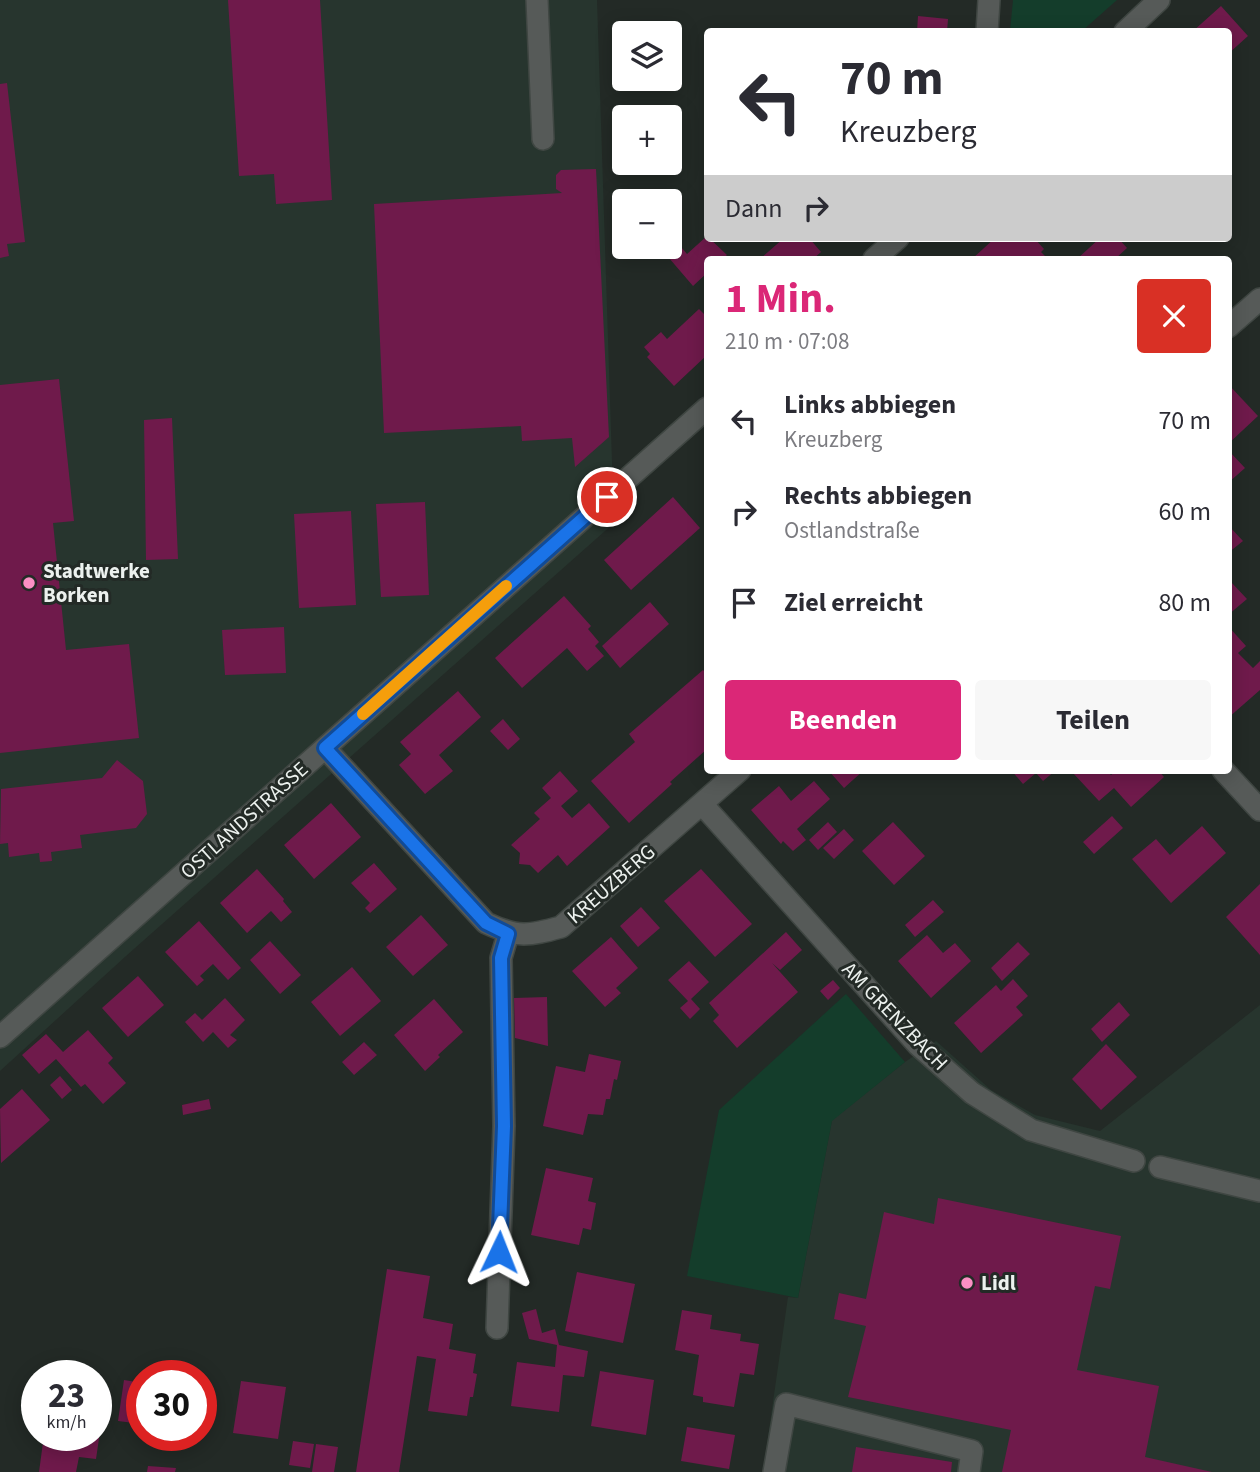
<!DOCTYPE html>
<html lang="de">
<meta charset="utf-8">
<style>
:root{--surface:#fff;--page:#f7f7f7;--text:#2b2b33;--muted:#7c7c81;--accent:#db2777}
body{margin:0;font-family:"Source Sans 3",sans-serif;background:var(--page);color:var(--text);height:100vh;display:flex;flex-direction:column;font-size:26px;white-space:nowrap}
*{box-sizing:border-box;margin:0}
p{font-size:23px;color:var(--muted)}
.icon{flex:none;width:38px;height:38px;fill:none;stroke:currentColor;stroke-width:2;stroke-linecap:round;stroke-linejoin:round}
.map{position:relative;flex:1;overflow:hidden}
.sheet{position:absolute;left:704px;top:256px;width:528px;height:518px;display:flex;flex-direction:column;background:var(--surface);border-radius:7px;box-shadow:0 4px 18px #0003}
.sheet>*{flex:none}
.guide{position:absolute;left:704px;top:28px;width:528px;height:214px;border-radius:7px;box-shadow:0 4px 18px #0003;background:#fff;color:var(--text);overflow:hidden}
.tools{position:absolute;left:612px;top:21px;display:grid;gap:14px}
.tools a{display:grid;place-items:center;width:70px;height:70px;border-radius:7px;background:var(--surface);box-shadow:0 4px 18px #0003;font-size:35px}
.speed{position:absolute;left:21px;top:1360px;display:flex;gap:14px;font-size:35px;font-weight:700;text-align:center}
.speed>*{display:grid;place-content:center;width:91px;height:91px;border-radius:50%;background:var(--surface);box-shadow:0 4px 18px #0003;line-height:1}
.speed small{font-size:18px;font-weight:400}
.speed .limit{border:10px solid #d22;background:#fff;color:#111}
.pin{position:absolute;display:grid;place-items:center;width:60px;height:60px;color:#fff;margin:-30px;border:4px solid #fff;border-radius:50%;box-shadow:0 2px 7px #0007}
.me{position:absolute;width:77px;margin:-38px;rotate:2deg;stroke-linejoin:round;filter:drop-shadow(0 0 5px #0008)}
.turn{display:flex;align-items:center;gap:24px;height:147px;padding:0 21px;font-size:32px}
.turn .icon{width:91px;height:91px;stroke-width:2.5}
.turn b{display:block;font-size:49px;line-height:60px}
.then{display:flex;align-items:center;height:66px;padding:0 21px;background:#0003;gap:14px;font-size:26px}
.round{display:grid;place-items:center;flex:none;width:74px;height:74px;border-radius:7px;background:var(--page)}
.headline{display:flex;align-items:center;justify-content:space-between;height:119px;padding:0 21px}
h1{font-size:42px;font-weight:700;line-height:52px;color:var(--accent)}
.button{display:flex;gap:14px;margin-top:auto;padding:14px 21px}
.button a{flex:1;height:80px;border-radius:7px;background:var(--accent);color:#fff;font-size:28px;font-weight:700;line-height:80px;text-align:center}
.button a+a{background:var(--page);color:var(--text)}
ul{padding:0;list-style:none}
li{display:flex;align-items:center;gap:21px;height:91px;padding:0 21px}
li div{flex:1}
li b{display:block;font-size:26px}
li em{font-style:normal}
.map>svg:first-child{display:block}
.built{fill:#27352e}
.green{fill:#143d2b}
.building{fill:#6f1a4b}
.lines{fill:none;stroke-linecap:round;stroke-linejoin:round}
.minor-casing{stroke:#3f4642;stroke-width:24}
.minor{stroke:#565a58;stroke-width:21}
.route-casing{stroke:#114b97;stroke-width:18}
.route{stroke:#1a73e8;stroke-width:12}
.slow{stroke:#f59e0b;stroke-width:12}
.poi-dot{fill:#fb8fc4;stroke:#232a26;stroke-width:2.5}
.labels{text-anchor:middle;stroke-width:6;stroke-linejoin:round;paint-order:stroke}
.poi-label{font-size:21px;font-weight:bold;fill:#ecf1ee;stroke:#232a26;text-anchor:start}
.street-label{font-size:21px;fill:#ecf1ee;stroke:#232a26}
</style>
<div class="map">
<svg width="1260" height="1472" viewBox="0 0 1260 1472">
<rect width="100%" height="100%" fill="#232a26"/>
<path class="built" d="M0,0H597L614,523L126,956L0,1071Z
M1260,1005V1472H763L788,1297L798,1298L832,1120L905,1062L936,1041L991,1090L1035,1115L1100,1131Z"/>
<path class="green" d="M1013,0H1117L1082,31H1010Z
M846,994L905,1062L832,1121L798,1298L687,1276L719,1110Z"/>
<path class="building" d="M228,0H320L332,200L276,204L274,174L239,176Z
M1221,6L1248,36L1228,54V32H1192Z
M918,16L948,19L947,32H917Z
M7,83L25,242L7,244L9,256L0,258V84Z
M596,169L609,437L575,467L572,438L522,441L521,426L384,433L374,204L562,193L556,189V175L561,170Z
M707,236L727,255L722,259H707V273L693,286L669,258L681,247L687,254Z
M784,238H809L821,252L813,259H760Z
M995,238H1034L1044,249L1041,252L1048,259H972Z
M1100,238H1118L1127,248L1115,259H1077Z
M699,309L707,317V355L674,386L647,357L650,354L644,347L661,332L667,339Z
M59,379L74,521L53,523L66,650L129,644L139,738L0,753V385Z
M1228,384L1258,416L1228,444Z
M172,418L178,559L146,560L144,420Z
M1228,450L1245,468L1228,483Z
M673,497L700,528L631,590L604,560Z
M425,502L429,595L381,597L376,504Z
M351,511L356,605L299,608L294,514Z
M1228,525L1243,541L1228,553Z
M1231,582L1247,599L1228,615V585Z
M564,596L591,626L588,629L599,642L595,646L604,656L587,671L567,648L522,688L495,658Z
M650,602L669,624L620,668L602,646Z
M1228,626L1246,646L1238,653L1253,668L1260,661V690L1228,718Z
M284,627L286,673L225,675L222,630Z
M703,670L707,674V749L670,782L672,784L629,823L591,781L635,742L629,734Z
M458,691L481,717L439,755L453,771L425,794L399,765L411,754L400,742Z
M503,719L520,739L508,750L490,731Z
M117,760L143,781L147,814L136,828L80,835L82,848L51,852L52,861L40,862L39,853L9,857L8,843L0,844L1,789L102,778Z
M828,770H864L844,788Z
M1011,770H1056L1043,781L1036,773L1023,784Z
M1076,770H1106L1111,775L1117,770H1158L1164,777L1131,807L1114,788L1099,801L1073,773Z
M560,771L578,791L561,806L572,818L589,803L610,827L567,866L558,855L538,873L530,865L519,864L520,853L511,845L540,819L534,813L551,798L542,788Z
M814,781L830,799L797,829L806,840L793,851L783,841L781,844L751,810L779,786L791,801Z
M331,803L361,837L314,879L284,845Z
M1112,816L1123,828L1094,854L1083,842Z
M828,822L837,832L818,850L809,840Z
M893,822L925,856L894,885L862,851Z
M1202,826L1226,853L1171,903L1132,859L1156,839L1170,855Z
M844,829L854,840L834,859L823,848Z
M374,863L397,889L370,913L365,908L370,903L351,883Z
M257,869L284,899L283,901L292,912L281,922L271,911L247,933L220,903Z
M701,869L752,924L715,957L664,901Z
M1260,884V955L1226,917Z
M933,900L944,912L915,937L905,925Z
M641,907L660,928L638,947L620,926Z
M421,915L448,945L413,976L386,947Z
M199,921L241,968L228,980L213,964L200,976L204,980L197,986L165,952Z
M786,932L802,950L780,970L772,963L798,992L737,1048L713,1021L719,1015L709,1003Z
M927,935L943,953L955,943L971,961L931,998L898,961Z
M611,937L638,968L616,988L621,993L605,1007L572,971Z
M270,941L301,975L280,994L250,960Z
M1018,942L1030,954L1002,981L991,968Z
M689,961L709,982L691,999L700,1009L690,1019L680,1008L688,1001L668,980Z
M352,967L381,1001L340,1036L311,1002Z
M138,976L164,1005L128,1037L102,1008Z
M1013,979L1028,996L1016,1007L1023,1015L981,1053L954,1023L996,985L1001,991Z
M833,980L840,988L828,1000L820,991Z
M547,997L548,1046L515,1038L514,998Z
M225,998L245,1020L230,1035L237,1040L228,1048L213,1032L203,1042L185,1022L195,1013L202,1020Z
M434,999L463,1032L438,1055L440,1057L425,1071L394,1035Z
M1119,1002L1130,1015L1102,1042L1091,1029Z
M88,1030L113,1058L108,1063L126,1083L103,1104L85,1084L81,1087L56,1059L39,1074L22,1055L46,1034L63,1052Z
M364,1042L377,1055L354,1075L342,1062Z
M1106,1044L1137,1077L1101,1110L1072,1079Z
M589,1054L621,1061L617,1080L614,1079L610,1099H606L603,1115L588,1114L583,1135L543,1126L556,1066L585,1072Z
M60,1076L72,1090L62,1099L50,1085Z
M22,1089L50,1120L1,1163L0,1109Z
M209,1099L211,1109L183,1115L182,1105Z
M546,1168L593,1178L588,1201L596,1203L591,1230L583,1228L579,1245L531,1235Z
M938,1198L1121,1236L1110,1289L1095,1286L1077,1370L1159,1386L1145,1457L1212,1472H1002L1011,1430L848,1397L866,1326L834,1319L839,1293L866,1299L884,1212L934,1224Z
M387,1269L430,1276L423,1318L453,1324L449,1349L476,1354L473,1373L477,1374L473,1397H470L467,1416L428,1411L436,1359L417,1356L399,1472H356Z
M577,1272L635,1284L623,1343L565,1331Z
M536,1309L542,1333L555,1329L559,1345L588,1351L584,1377L563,1375L559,1412L511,1406L517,1362L555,1367L557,1345L529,1339L522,1313Z
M682,1310L712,1315L710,1329L741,1334L740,1341L759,1344L754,1375L740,1373L734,1407L703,1402V1397L693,1395L699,1355L675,1350Z
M600,1371L654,1380L646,1435L591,1426Z
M124,1380L142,1383V1424L118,1421Z
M241,1381L286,1387L278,1439L233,1433Z
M96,1424L101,1425L96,1459L79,1457L76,1472H39L44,1435L81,1440L87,1435H96Z
M687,1427L735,1435L729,1469L681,1461Z
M293,1441L314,1444L310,1468L289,1465Z
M316,1444L338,1447L334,1472H312Z
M856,1447L952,1462L951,1472H852Z
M148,1466L176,1468L175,1472H147Z"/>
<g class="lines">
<g class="minor-casing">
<path id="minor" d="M537,0L543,139
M987,32L989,0
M1125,32L1159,0
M874,259L898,238
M1228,327L1260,299
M325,748L486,923C518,938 528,936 561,927L740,770
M1223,770L1260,810
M702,804L918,1045L972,1093L1031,1130L1134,1161
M0,1037L707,408
M1160,1167L1260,1191
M497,1328L504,1126L501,958L508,934
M774,1472L786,1404L972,1451L969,1472"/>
</g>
<use href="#minor" class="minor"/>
</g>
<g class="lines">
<g class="route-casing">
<path id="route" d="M499,1252L504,1126L501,958L508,934L486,923L325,748L607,497"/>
</g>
<use href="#route" class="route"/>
<path class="slow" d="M363,714L506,586"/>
</g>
<g class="poi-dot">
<circle cx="29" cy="583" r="7"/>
<circle cx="967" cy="1283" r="7"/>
</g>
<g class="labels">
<g class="poi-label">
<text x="43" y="578">Stadtwerke<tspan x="43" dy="24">Borken</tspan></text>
<text x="981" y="1290">Lidl</text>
</g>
<g class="street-label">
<text transform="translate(244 820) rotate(-42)" y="7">OSTLANDSTRASSE</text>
<text transform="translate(611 884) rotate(-41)" y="7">KREUZBERG</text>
<text transform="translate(895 1016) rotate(46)" y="7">AM GRENZBACH</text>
</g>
</g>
</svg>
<div class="tools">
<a><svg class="icon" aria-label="layers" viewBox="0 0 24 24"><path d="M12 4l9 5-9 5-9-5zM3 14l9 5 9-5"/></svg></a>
<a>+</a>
<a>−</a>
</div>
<div class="speed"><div>23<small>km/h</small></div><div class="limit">30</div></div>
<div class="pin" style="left:607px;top:497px;background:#d93025"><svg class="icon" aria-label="arrive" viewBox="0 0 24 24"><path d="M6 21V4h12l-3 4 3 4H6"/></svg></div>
<svg class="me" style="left:499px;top:1252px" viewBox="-20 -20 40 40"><path d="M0-17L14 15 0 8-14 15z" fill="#1a73e8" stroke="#fff" stroke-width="4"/></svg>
<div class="guide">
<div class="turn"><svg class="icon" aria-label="left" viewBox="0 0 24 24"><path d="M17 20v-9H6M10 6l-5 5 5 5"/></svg><div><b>70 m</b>Kreuzberg</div></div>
<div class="then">Dann<svg class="icon" aria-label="right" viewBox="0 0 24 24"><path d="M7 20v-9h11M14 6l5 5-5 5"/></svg></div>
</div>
<section class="sheet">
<div class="headline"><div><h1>1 Min.</h1><p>210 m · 07:08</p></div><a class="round" style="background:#d93025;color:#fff"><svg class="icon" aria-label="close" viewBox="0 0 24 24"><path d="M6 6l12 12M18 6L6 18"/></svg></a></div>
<ul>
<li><svg class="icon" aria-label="left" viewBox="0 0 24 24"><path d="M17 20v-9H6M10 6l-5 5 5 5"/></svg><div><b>Links abbiegen</b><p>Kreuzberg</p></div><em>70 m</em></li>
<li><svg class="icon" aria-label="right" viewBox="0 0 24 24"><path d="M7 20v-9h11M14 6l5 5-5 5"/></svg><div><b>Rechts abbiegen</b><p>Ostlandstraße</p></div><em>60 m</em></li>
<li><svg class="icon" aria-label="arrive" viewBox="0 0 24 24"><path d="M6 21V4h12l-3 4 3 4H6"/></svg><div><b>Ziel erreicht</b></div><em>80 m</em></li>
</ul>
<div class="button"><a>Beenden</a><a>Teilen</a></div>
</section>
</div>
